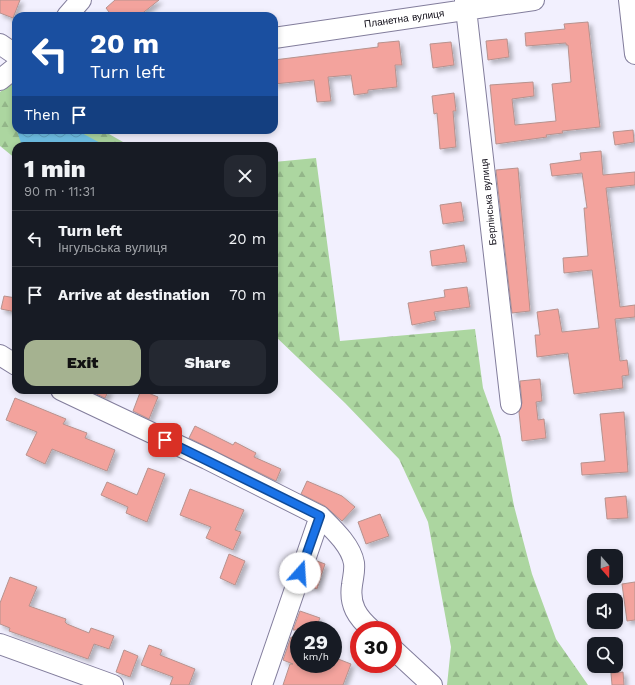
<!DOCTYPE html>
<meta charset="utf-8">
<style>
:root{--surface:#171b24;--page:#242831;--text:#f1f3f6;--muted:#9ea1a6;--line:#363941;--accent:#a5b290}
body{margin:0;font-family:"Work Sans",sans-serif;background:var(--page);color:var(--text);height:100vh;display:flex;flex-direction:column;font-size:15px;white-space:nowrap}
*{box-sizing:border-box;margin:0}
p{font-size:13px;color:var(--muted)}
.icon{flex:none;width:22px;height:22px;fill:none;stroke:currentColor;stroke-width:2;stroke-linecap:round;stroke-linejoin:round}
.map{position:relative;flex:1;overflow:hidden}
.side{position:absolute;left:12px;top:142px;width:266px;height:252px;display:flex;flex-direction:column;background:var(--surface);border-radius:12px;box-shadow:0 2px 6px #0003}
.side>*{flex:none}
.banner{position:absolute;left:12px;top:12px;width:266px;height:122px;border-radius:12px;box-shadow:0 2px 6px #0003;background:#1a4fa0;color:#fff;overflow:hidden}
.needle{width:26px;rotate:160deg}
.controls{position:absolute;left:587px;top:549px;display:grid;gap:8px}
.controls a{display:grid;place-items:center;width:36px;height:36px;border-radius:8px;background:var(--surface);box-shadow:0 2px 6px #0003;font-size:20px}
.speed{position:absolute;left:290px;top:621px;display:flex;gap:8px;font-size:20px;font-weight:700;text-align:center}
.speed>*{display:grid;place-content:center;width:52px;height:52px;border-radius:50%;background:var(--surface);box-shadow:0 2px 6px #0003;line-height:1}
.speed small{font-size:10px;font-weight:400}
.speed .limit{border:6px solid #d22;background:#fff;color:#111}
.pin{position:absolute;display:grid;place-items:center;width:34px;height:34px;color:#fff;margin:-17px;border-radius:8px;box-shadow:0 2px 6px #0006}
.me{position:absolute;width:44px;margin:-22px;rotate:19deg;stroke-linejoin:round;filter:drop-shadow(0 0 3px #0008)}
.turn{display:flex;align-items:center;gap:14px;height:84px;padding:0 12px;font-size:18px}
.turn .icon{width:52px;height:52px;stroke-width:2.5}
.turn b{display:block;font-size:28px;line-height:34px}
.then{display:flex;align-items:center;height:38px;padding:0 12px;background:#0003;gap:8px;font-size:15px}
.round{display:grid;place-items:center;flex:none;width:42px;height:42px;border-radius:12px;background:var(--page)}
.head{display:flex;align-items:center;justify-content:space-between;height:68px;padding:0 12px}
h1{font-size:24px;font-weight:800;line-height:30px}
.button{display:flex;gap:8px;margin-top:auto;padding:8px 12px}
.button a{flex:1;height:46px;border-radius:12px;background:var(--accent);color:#111;font-size:16px;font-weight:800;line-height:46px;text-align:center}
.button a+a{background:var(--page);color:var(--text)}
ul{padding:0;list-style:none}
li{display:flex;align-items:center;gap:12px;height:56px;padding:0 12px;border-top:1px solid var(--line)}
li div{flex:1}
li b{display:block;font-size:15px}
li em{font-style:normal}
.map>svg:first-child{display:block}
.forest{fill:url(#forest-firs)}
.water{fill:url(#water-waves)}
.building{fill:#f3a39d;stroke:#b7928e;filter:url(#shadow)}
.lines{fill:none;stroke-linecap:round;stroke-linejoin:round}
.minor-casing{stroke:#827d9c;stroke-width:22}
.minor{stroke:#fff;stroke-width:20}
.route-casing{stroke:#114b97;stroke-width:10}
.route{stroke:#1a73e8;stroke-width:7}
.labels{text-anchor:middle;stroke-width:3.5;stroke-linejoin:round;paint-order:stroke}
.street-label{font-size:10px;fill:#0d0a15;stroke:#fff}
</style>
<div class="map">
<svg width="635" height="685" viewBox="0 0 635 685">
<defs>
<pattern id="forest-firs" width="22" height="20" patternUnits="userSpaceOnUse"><rect width="22" height="20" fill="#acd6a0"/><path d="M5 1l3.5 6h-7zM16 11l3.5 6h-7z" fill="#93b689"/></pattern>
<pattern id="water-waves" width="16" height="10" patternUnits="userSpaceOnUse"><rect width="16" height="10" fill="#70c2e7"/><path d="M0 5q4-4 8 0t8 0" fill="none" stroke="#60a5c5"/></pattern>
<filter id="shadow"><feDropShadow dx="3.5" dy="3.5" stdDeviation="2" flood-color="#0004"/></filter>
</defs>
<rect width="100%" height="100%" fill="#f2f0fe"/>
<path class="forest" d="M16,79V130H102L130,146H16V159L0,146V92Z
M316,158L340,341L475,329L483,388L501,438L514,506L532,574L556,639L588,685H447L451,647L428,522L399,459L345,403L274,335V162Z"/>
<path class="water" d="M76,130L106,146H22L17,131Z"/>
<path class="building" d="M0,0H20L13,18L0,13Z
M115,0H159L139,16H112L106,8Z
M588,22L600,127L562,131L563,133L546,135L547,137L496,144L490,85L533,82L534,96L512,99L515,125L556,121L552,84L571,82L568,45H566V43L526,46L525,33L565,29L564,24Z
M507,39L509,57L488,60L486,41Z
M399,41L402,65H395L397,87L368,90V93L354,95L351,75L328,77L331,101L317,102L314,80L274,84V60L378,47V43Z
M451,42L454,65L433,68L430,44Z
M454,93L456,111H453L456,147L440,149L437,113L434,114L432,96Z
M633,130L634,142L615,145L613,132Z
M601,151L603,175L635,172V185L606,188L620,307L635,305V317L615,319L620,361L627,360L629,375L622,376L623,388L574,394L568,353L537,357L535,335H540L537,312L558,309L562,332L599,328L592,270L564,273L563,258L588,256L584,208H587L582,173L552,176L550,164L581,160L580,153Z
M518,168L530,311L512,313L496,170Z
M461,202L464,221L443,224L440,205Z
M464,245L467,262L432,266L430,251Z
M467,287L470,307L434,312L436,320L412,325L408,303L445,297L444,290Z
M4,296L16,298V312L1,309Z
M540,379L542,401L536,402L538,420L544,419L546,438L522,441L519,412L522,403L520,381Z
M88,390H109L105,398Z
M141,390L158,397L149,419L133,411Z
M15,398L66,419L63,424L87,433L85,438L115,450L107,471L52,449L45,464L26,455L37,432L6,420Z
M624,412L628,472L582,475L581,463L605,461L600,414Z
M195,426L233,445L235,442L256,453L254,457L281,469L276,481L189,438Z
M148,468L165,474L147,522L126,513L128,507L101,495L107,482L137,495Z
M307,481L342,496L355,507L342,521L325,506L301,494Z
M190,489L244,510L235,530L241,532L233,550L206,538L211,527L180,515Z
M626,496L628,518L607,519L605,498Z
M380,514L389,536L366,544L358,522Z
M229,554L245,561L235,585L220,578Z
M317,561L325,564L317,589L308,586Z
M10,577L37,587L29,606L66,619L65,622L67,624L89,633L91,628L114,636L109,649L94,644L88,659L9,631L10,628L0,624V603Z
M635,582V620L627,621L622,584Z
M300,611L320,618L315,630H293Z
M291,637L299,640V664H333V657L351,664L343,685H283L290,664H293L283,660Z
M149,645L162,650L160,655L195,669L189,685H170L173,677L141,665Z
M124,650L138,656L130,677L116,672Z
M623,672L624,685H612L611,673Z"/>
<g class="lines">
<g class="minor-casing">
<path id="minor" d="M465,0L511,404
M629,0L635,54
M67,16L81,0
M274,38L534,0
M0,44L16,55
M0,80L16,67
M0,355L16,365
M61,390L207,459L320,516C332,528 351,545 354,563C355,571 353,577 352,585C349,605 357,617 372,630
M0,644L113,685
M393,649L432,685
M262,685L320,516"/>
</g>
<use href="#minor" class="minor"/>
</g>
<g class="lines">
<g class="route-casing">
<path id="route" d="M165,440L320,516L300,573"/>
</g>
<use href="#route" class="route"/>
</g>
<g class="labels">
<g class="street-label">
<text transform="translate(404 18) rotate(-8)" y="4">Планетна вулиця</text>
<text transform="translate(488 202) rotate(-96)" y="4">Берлінська вулиця</text>
</g>
</g>
</svg>
<div class="controls">
<a><svg class="needle" viewBox="-14 -14 28 28"><path d="M0-13l5 13h-10z" fill="#e53935"/><path d="M0 13l5-13h-10z" fill="#9ea1a6"/></svg></a>
<a><svg class="icon" aria-label="sound" viewBox="0 0 24 24"><path d="M4 9h4l5-4v14l-5-4H4zM17 9q2 3 0 6"/></svg></a>
<a><svg class="icon" aria-label="search" viewBox="0 0 24 24"><circle cx="10" cy="10" r="6"/><path d="M15 15l6 6"/></svg></a>
</div>
<div class="speed"><div>29<small>km/h</small></div><div class="limit">30</div></div>
<div class="pin" style="left:165px;top:440px;background:#d93025"><svg class="icon" aria-label="arrive" viewBox="0 0 24 24"><path d="M6 21V4h12l-3 4 3 4H6"/></svg></div>
<svg class="me" style="left:300px;top:573px" viewBox="-20 -20 40 40"><circle r="19" fill="#fff"/><path d="M0-13L10 11 0 6-10 11z" fill="#1a73e8"/></svg>
<div class="banner">
<div class="turn"><svg class="icon" aria-label="left" viewBox="0 0 24 24"><path d="M17 20v-9H6M10 6l-5 5 5 5"/></svg><div><b>20 m</b>Turn left</div></div>
<div class="then">Then<svg class="icon" aria-label="arrive" viewBox="0 0 24 24"><path d="M6 21V4h12l-3 4 3 4H6"/></svg></div>
</div>
<section class="side">
<div class="head"><div><h1>1 min</h1><p>90 m · 11:31</p></div><a class="round"><svg class="icon" aria-label="close" viewBox="0 0 24 24"><path d="M6 6l12 12M18 6L6 18"/></svg></a></div>
<ul>
<li><svg class="icon" aria-label="left" viewBox="0 0 24 24"><path d="M17 20v-9H6M10 6l-5 5 5 5"/></svg><div><b>Turn left</b><p>Інгульська вулиця</p></div><em>20 m</em></li>
<li><svg class="icon" aria-label="arrive" viewBox="0 0 24 24"><path d="M6 21V4h12l-3 4 3 4H6"/></svg><div><b>Arrive at destination</b></div><em>70 m</em></li>
</ul>
<div class="button"><a>Exit</a><a>Share</a></div>
</section>
</div>
